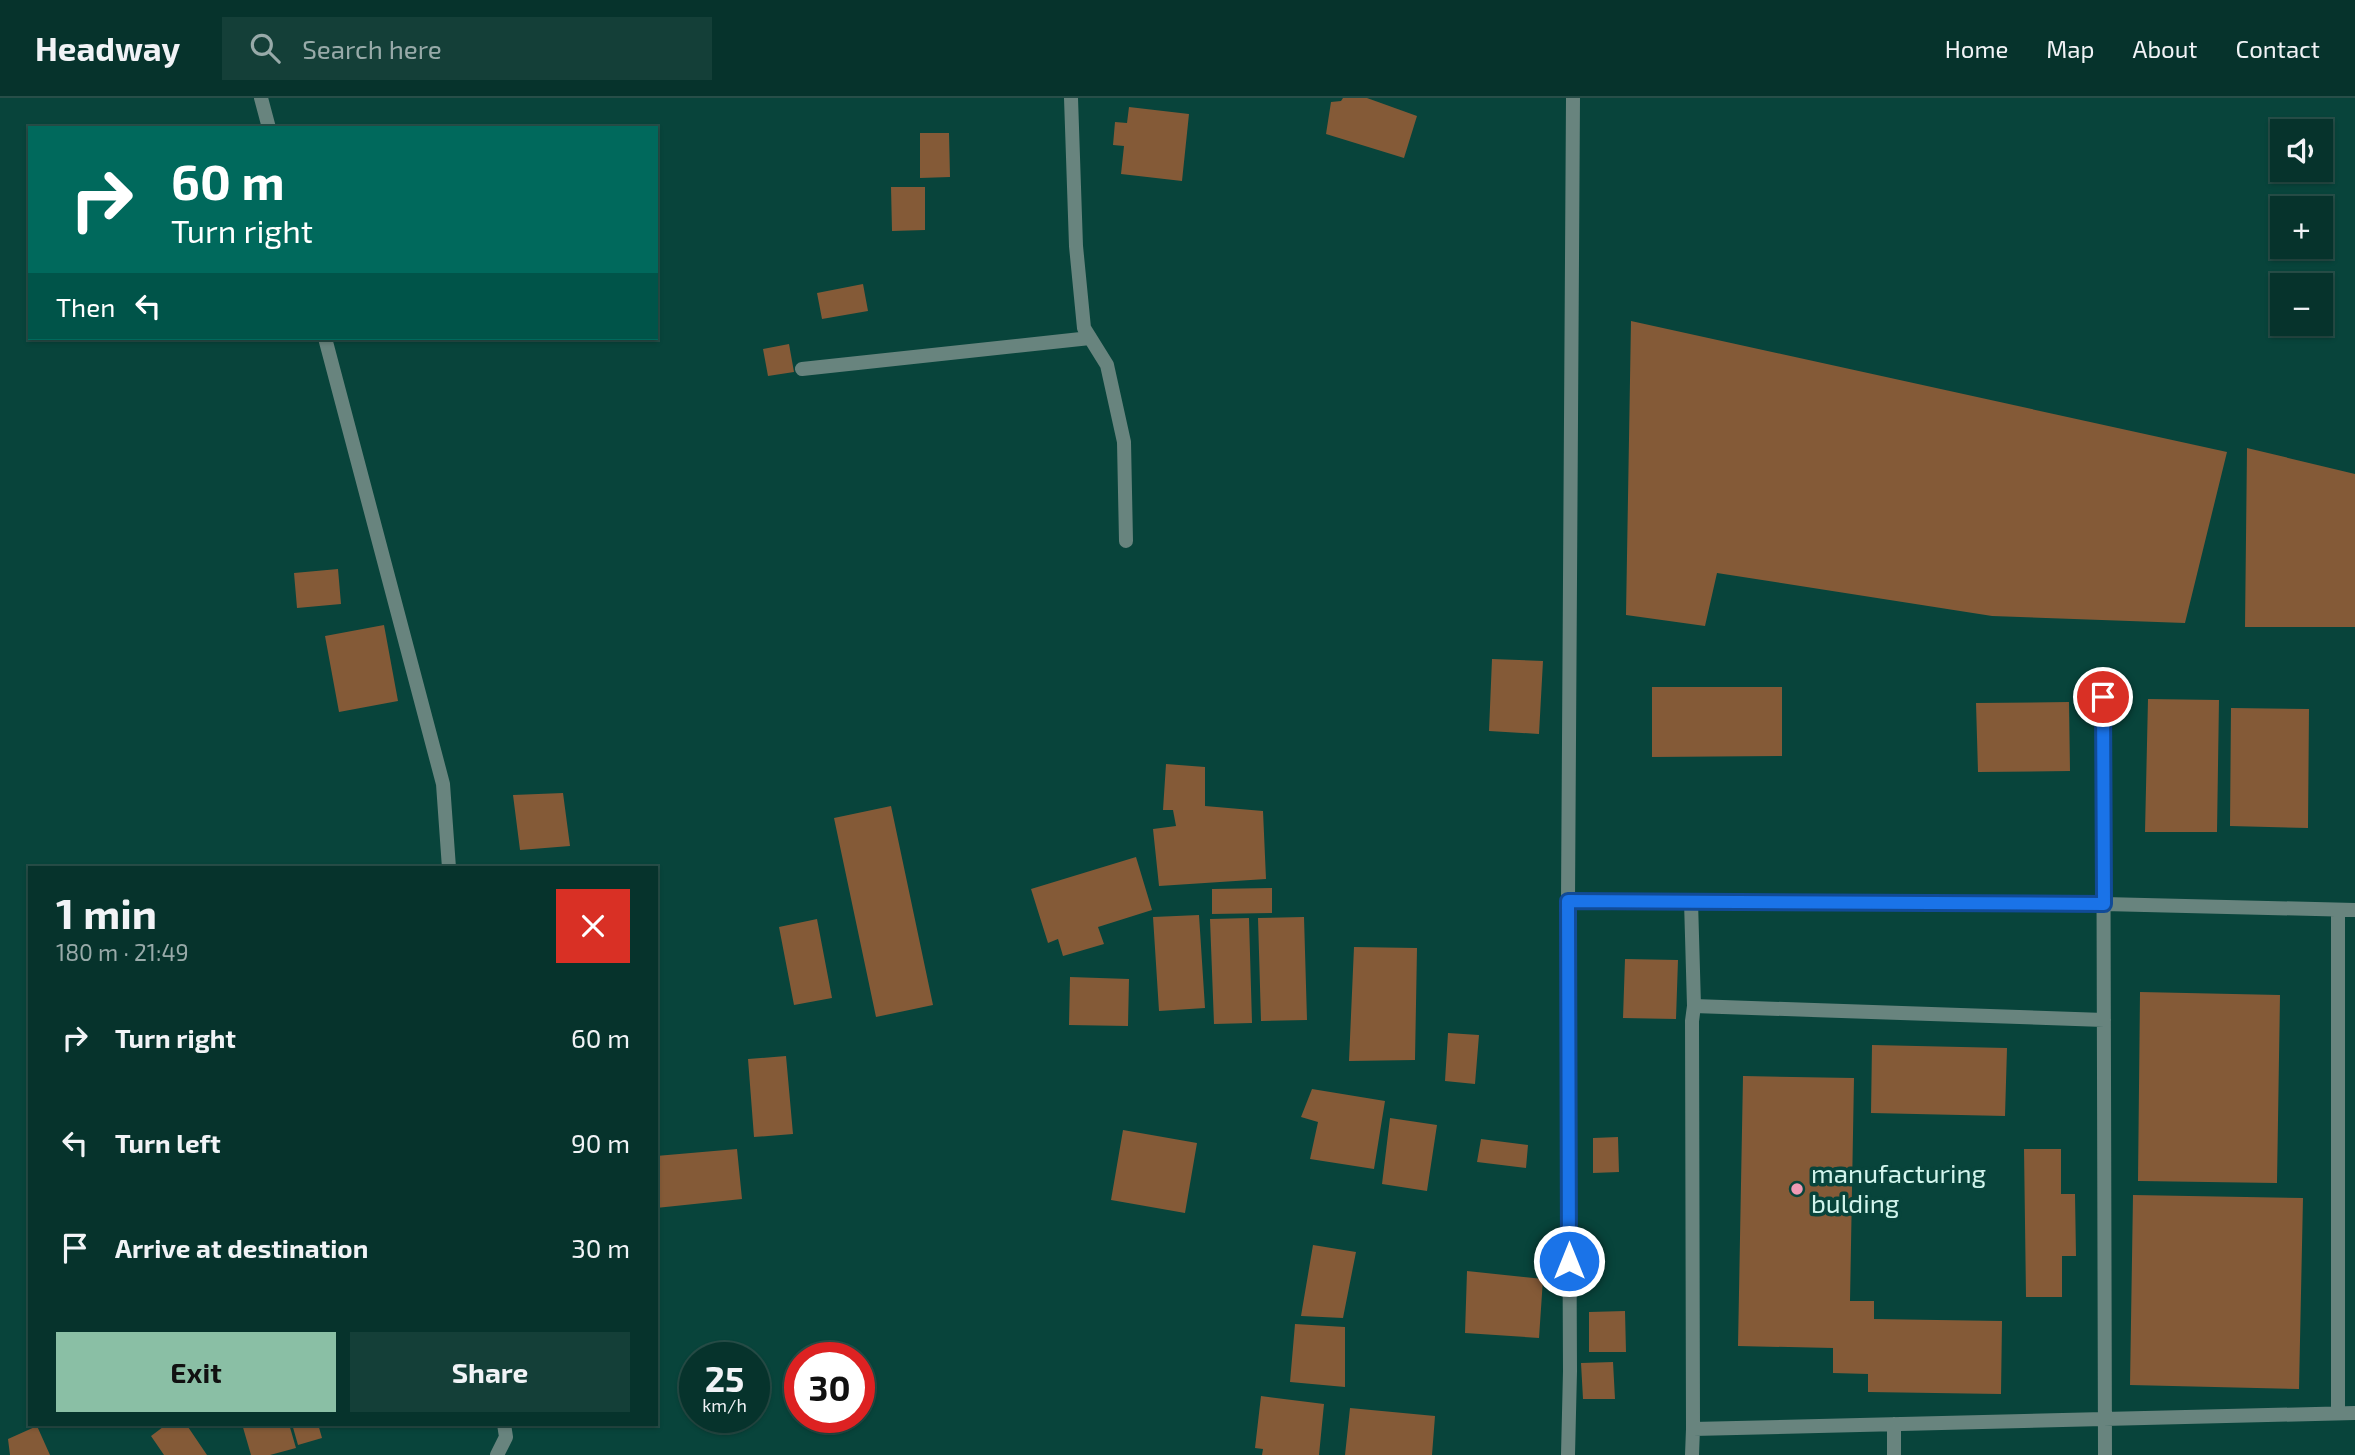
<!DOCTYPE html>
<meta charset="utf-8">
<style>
:root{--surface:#06332c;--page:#143f38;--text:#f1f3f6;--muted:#98aaa9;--line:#274e48;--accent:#8abfa5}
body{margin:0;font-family:"Exo 2",sans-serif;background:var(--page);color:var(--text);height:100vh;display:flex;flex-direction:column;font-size:26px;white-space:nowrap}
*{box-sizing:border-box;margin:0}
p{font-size:23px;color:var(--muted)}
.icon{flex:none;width:38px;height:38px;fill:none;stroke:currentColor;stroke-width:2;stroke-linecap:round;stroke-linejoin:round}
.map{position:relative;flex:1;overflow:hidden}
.details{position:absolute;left:28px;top:768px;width:630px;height:560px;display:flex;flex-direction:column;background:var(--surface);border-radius:0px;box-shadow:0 2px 5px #0004,0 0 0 2px var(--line)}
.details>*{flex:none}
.top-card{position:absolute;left:28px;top:28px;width:630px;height:214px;border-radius:0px;box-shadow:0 2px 5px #0004,0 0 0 2px var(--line);background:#00695c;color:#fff;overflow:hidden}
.tools{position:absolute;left:2270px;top:21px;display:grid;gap:14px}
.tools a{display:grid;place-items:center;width:63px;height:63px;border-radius:0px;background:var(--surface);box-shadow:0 2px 5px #0004,0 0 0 2px var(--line);font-size:35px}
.speed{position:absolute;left:679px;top:1244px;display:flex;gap:14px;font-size:35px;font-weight:700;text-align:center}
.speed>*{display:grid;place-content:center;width:91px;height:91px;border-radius:50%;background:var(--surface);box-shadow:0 2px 5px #0004,0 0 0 2px var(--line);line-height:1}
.speed small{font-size:18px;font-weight:400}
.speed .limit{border:10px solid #d22;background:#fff;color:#111}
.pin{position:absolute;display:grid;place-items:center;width:60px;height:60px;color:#fff;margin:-30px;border:4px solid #fff;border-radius:50%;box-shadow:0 2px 7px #0007}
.me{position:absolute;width:77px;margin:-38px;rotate:0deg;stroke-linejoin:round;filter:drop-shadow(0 0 5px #0008)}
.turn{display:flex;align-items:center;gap:24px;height:147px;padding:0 28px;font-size:32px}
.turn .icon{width:91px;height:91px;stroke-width:2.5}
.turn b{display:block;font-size:49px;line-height:60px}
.then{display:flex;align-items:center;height:66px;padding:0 28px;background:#0003;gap:14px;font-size:26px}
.round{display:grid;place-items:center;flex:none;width:74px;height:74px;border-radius:0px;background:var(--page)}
.headline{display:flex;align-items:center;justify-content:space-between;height:119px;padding:0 28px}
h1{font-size:42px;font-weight:700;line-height:52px}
.action{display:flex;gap:14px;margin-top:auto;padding:14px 28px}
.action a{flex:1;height:80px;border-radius:0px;background:var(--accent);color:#111;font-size:28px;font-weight:700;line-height:80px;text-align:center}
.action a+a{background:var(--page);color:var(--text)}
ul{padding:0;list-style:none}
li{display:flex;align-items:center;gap:21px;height:105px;padding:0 28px}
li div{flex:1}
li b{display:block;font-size:26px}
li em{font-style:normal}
header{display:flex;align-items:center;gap:42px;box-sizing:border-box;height:98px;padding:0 35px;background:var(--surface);border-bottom:2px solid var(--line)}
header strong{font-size:33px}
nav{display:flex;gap:38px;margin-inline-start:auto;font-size:24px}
.search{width:490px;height:63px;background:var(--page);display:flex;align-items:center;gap:18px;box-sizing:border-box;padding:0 24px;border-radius:0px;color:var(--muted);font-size:26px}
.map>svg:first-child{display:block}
.building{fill:#845a37}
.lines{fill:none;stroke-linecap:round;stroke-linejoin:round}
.lane{stroke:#68847e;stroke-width:14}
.street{stroke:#68847e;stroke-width:14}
.route-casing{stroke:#114b97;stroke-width:18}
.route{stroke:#1a73e8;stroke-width:12}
.poi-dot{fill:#f09ab5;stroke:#08443b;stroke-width:2.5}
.labels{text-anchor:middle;stroke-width:7;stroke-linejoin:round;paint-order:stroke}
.poi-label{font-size:26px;fill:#d2f5ed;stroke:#08443b;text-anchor:start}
</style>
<header>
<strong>Headway</strong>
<div class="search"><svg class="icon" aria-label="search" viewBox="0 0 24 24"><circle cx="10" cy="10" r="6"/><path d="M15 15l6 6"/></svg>Search here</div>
<nav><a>Home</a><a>Map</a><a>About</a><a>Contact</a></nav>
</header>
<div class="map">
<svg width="2355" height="1357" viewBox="0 0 2355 1357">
<rect width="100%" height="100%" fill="#08443b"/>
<path class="building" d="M1343,0H1367L1417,18L1404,60L1326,36L1331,4L1341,3Z
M1129,9L1189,16L1182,83L1121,76L1124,48L1113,47L1115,24L1127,25Z
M920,35H949L950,79L920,80Z
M891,89H925V132L892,133Z
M863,186L868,213L822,221L817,195Z
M1631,223L2227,354L2185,525L1992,518L1717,475L1705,528L1626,517Z
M789,246L794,274L768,278L763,251Z
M2247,350L2355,376V529H2245Z
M338,471L341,506L297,510L294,475Z
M384,527L398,603L339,614L325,538Z
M1492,561L1543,563L1539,636L1489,633Z
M1652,589H1782V658L1652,659Z
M2148,601L2219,602L2217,734H2145Z
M2069,604L2070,673L1978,674L1976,605Z
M2231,610L2309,611L2308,730L2230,728Z
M1166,666L1205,669V708L1263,713L1266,781L1159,788L1153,731L1176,728L1173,712H1163Z
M563,695L570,748L520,752L513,697Z
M891,708L933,907L876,919L834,720Z
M1136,759L1152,812L1098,829L1104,846L1063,858L1058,841L1048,845L1031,791Z
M1272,790V815L1212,816V791Z
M1199,817L1205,910L1159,913L1153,819Z
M1304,819L1307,922L1261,923L1258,820Z
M1249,820L1252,925L1214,926L1210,821Z
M817,821L832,900L794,907L779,829Z
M1354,849L1417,850L1415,962L1349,963Z
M1625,861L1678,862L1676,921L1623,920Z
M1070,879L1129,881L1128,928L1069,927Z
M2140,894L2280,897L2277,1085L2138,1083Z
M1448,935L1479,937L1475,986L1445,983Z
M1872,947L2007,950L2005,1018L1871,1015Z
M786,958L793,1036L754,1039L748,961Z
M1743,978L1854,980L1850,1203H1874V1221L2002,1223L2001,1296L1868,1294V1276L1833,1275V1250L1738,1248Z
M1312,991L1385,1003L1374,1071L1310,1061L1318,1024L1301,1019Z
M1390,1020L1437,1027L1427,1093L1382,1086Z
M1123,1032L1197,1045L1185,1115L1111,1102Z
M1618,1039L1619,1074L1593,1075V1040Z
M1481,1041L1528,1047L1526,1070L1477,1064Z
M737,1051L742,1101L656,1110V1058Z
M2024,1051H2061V1096H2075L2076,1158H2062V1199H2026Z
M2133,1097L2303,1100L2299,1291L2130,1287Z
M1313,1147L1356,1154L1343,1220L1301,1218Z
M1467,1173L1543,1181L1539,1240L1465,1235Z
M1625,1213L1626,1254H1589V1214Z
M1295,1226L1345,1229V1289L1290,1284Z
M1613,1264L1615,1301H1583L1581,1265Z
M1261,1298L1324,1306L1319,1357H1262L1263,1351L1255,1350Z
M1350,1310L1435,1318L1432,1357H1345Z
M167,1326H186L207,1357H164L151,1338Z
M242,1326H289L296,1350L270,1357H251Z
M292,1326H318L322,1340L298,1347Z
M37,1328L50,1357H10L8,1341Z"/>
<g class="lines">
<path class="lane" d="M2103,599L2105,1357
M1568,803H1691
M1694,908L2104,922
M2338,1315V812
M1894,1326V1357
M1693,1331L1692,923L1694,908L1691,803L2104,806L2355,812
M1692,1357L1693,1331L2355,1315"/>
<path class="street" d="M261,0L269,30
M1071,0L1076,148L1084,230L1107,267L1124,344L1126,443
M325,240L443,686L449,770
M802,271L1090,240
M497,1357L506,1339L504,1326
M1568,1357L1570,1273L1568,803L1573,0"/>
</g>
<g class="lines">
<g class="route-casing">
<path id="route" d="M1569,1163L1568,803L2104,806L2103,599"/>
</g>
<use href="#route" class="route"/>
</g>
<circle class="poi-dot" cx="1797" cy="1091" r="7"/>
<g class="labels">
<g class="poi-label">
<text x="1811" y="1085">manufacturing<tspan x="1811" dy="30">bulding</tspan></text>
</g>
</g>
</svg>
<div class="tools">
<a><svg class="icon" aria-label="sound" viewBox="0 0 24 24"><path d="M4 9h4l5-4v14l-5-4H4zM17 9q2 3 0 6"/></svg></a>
<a>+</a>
<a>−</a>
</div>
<div class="speed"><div>25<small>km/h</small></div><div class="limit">30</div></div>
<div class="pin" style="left:2103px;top:599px;background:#d93025"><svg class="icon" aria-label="arrive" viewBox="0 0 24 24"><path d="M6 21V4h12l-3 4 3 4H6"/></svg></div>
<svg class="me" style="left:1569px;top:1163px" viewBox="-20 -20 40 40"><circle r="17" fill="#1a73e8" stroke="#fff" stroke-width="3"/><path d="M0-11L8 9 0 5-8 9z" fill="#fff"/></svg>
<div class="top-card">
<div class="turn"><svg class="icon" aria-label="right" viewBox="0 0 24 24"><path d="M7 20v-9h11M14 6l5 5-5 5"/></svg><div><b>60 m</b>Turn right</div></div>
<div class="then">Then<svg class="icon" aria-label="left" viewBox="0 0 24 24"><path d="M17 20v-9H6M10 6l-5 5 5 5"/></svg></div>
</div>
<section class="details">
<div class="headline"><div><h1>1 min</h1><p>180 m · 21:49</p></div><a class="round" style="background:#d93025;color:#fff"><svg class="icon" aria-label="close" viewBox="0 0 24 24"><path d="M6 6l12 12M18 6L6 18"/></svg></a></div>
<ul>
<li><svg class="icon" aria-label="right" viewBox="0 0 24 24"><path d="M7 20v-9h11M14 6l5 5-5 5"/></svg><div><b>Turn right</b></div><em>60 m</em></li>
<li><svg class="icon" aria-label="left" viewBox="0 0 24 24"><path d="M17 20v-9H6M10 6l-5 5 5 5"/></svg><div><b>Turn left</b></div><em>90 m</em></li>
<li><svg class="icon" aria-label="arrive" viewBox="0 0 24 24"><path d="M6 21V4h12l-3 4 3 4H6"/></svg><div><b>Arrive at destination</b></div><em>30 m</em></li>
</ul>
<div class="action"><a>Exit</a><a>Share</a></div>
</section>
</div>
